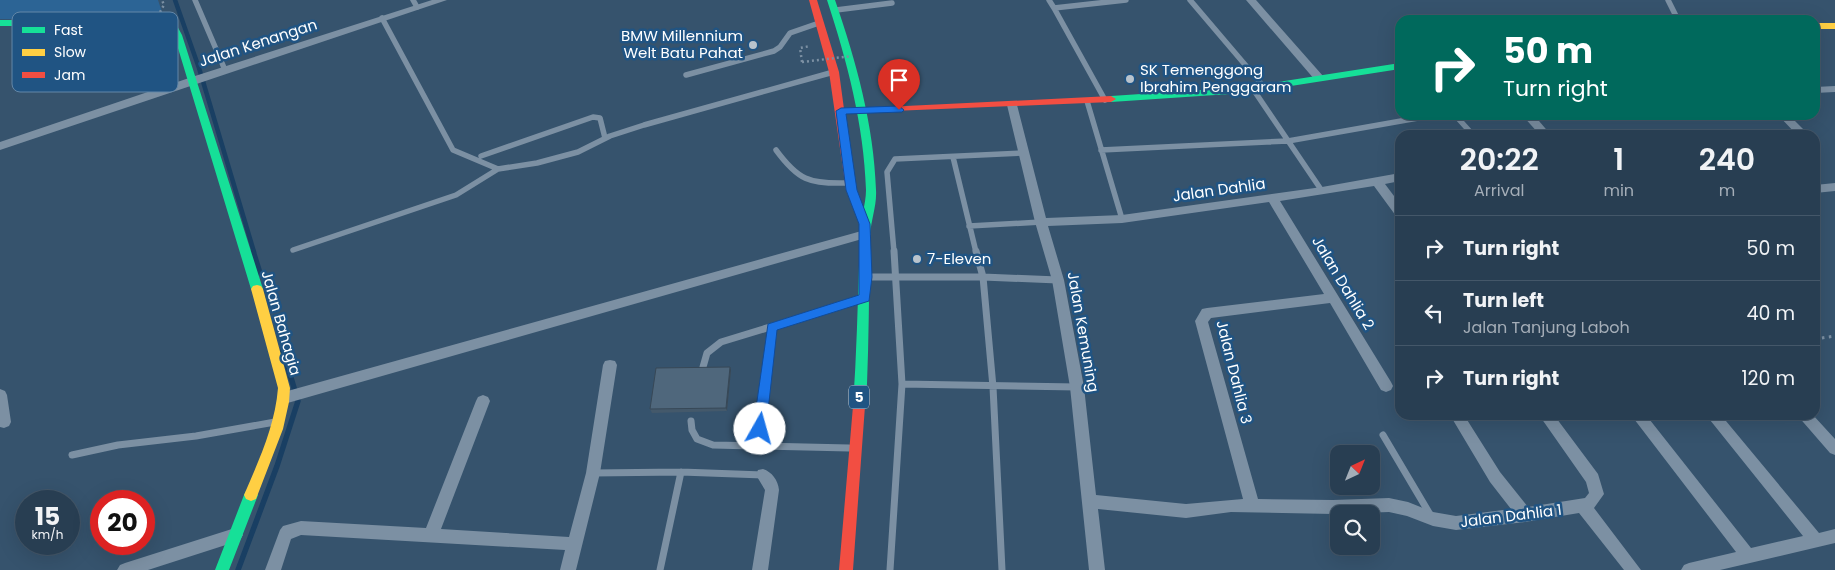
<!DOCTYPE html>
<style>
:root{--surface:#283e52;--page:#304559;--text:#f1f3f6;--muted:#a5aeb8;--line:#445769}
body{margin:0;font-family:Poppins,sans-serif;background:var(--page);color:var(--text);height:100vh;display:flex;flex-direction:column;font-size:19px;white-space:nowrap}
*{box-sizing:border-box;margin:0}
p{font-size:16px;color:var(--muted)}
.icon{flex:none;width:28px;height:28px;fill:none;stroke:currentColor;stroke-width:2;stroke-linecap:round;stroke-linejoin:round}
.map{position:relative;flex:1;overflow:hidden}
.details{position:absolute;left:1395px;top:130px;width:425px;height:290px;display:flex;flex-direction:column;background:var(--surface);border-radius:15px;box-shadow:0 5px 20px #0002,0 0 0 1px var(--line)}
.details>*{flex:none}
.top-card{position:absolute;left:1395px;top:15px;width:425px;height:105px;border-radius:15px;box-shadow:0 5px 20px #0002,0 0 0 1px var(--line);background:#00695c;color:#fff;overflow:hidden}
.needle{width:32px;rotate:43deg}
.tools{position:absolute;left:1330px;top:445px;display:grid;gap:10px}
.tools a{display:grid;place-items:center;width:50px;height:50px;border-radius:10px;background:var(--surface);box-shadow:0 5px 20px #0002,0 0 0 1px var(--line);font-size:25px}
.speed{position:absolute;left:15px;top:490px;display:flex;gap:10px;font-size:25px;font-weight:700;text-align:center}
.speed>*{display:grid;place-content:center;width:65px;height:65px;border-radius:50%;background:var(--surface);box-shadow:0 5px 20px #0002,0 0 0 1px var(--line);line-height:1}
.speed small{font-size:12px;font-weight:400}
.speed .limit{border:8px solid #d22;background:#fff;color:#111}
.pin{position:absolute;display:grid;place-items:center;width:42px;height:42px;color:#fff;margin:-51px -21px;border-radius:50% 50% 50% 0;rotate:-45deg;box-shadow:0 0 5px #0007}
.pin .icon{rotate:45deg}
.me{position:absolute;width:55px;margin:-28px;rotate:7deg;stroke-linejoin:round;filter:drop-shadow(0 0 4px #0008)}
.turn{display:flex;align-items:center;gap:18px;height:105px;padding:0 25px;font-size:22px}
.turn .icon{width:65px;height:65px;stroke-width:2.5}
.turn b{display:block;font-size:35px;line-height:42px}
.eta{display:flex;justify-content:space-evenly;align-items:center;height:85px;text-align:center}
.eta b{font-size:30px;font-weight:600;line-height:35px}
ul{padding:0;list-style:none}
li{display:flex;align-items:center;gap:15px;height:65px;padding:0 25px;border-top:1px solid var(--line)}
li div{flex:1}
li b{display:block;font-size:19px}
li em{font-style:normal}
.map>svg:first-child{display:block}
.green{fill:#2c6495}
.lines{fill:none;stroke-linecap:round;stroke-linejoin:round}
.stream-far1{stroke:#193f63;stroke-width:4.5}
.stream{stroke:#193f63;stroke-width:5.5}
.path-far1{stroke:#7c90a3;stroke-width:2.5;stroke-dasharray:2 3;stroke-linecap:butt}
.path{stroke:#7c90a3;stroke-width:3;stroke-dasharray:2.5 4.5;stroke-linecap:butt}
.lane-far1{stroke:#7c90a3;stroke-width:5.5}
.lane{stroke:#7c90a3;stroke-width:7}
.street{fill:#7c90a3;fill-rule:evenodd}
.fast{fill:#16e098;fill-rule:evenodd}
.slow{fill:#ffcf43;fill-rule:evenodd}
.jam{fill:#f24e42;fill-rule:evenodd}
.path-bridge{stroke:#7c90a3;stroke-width:2.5;stroke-dasharray:2 3;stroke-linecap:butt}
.wall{fill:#44596b}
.shaded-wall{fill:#374857}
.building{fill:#4f677c;stroke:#374857}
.route{fill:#1a73e8;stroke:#114b97}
.poi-dot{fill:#b9c3cc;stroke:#205483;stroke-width:2}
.labels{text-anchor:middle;stroke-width:5;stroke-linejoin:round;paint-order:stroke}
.shield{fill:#205483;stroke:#bcccda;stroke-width:1}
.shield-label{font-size:14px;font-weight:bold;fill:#fff}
.poi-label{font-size:15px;fill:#fff;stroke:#205483;text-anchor:start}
.street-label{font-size:15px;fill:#fff;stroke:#205483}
.key{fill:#205483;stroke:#6387a8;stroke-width:1}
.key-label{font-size:14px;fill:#fff}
</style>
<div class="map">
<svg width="1835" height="570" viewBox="0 0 1835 570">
<rect width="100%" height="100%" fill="#36536d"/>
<path class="green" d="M0,0H158L165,21L0,19Z"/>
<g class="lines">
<path class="stream-far1" d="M175,0L199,68L254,252"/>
<path class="stream" d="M253,251L260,273
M238,570L277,466L298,401L283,351"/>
<path class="path-far1" d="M160,12L164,5L162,0
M802,62L800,48L810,46"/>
<path class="path" d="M1815,339L1835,336"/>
<path class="lane-far1" d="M195,0L225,70
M413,0L417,7
M1049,0L1054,8
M1190,0L1264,87
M1668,0L1678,20
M836,10L892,3
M382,18L453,150L498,169L537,163L578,152L610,136L644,125L830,73
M686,75L774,51L780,47L790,33L819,23
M1253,89L1322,191
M1105,100L1054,8L1126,0
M1087,101L1122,219
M1455,115L1473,135
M776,150C798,180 809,184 846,183
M1101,150L1288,141L1435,115
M481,156L593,117L600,118L605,138
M953,157L976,252
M969,226L1041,222
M293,250L456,195L498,169
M894,252L887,172L895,159L1023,153"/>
<path class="lane" d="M976,251L983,277L993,387L1002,570
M868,277H983L1058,280
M703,367L707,353L721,342L859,300
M902,384L1077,387
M691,421L692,430L697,439L713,445L849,448
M1383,435L1431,516
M757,446L772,327
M72,455L118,445L196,436L275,422
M593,473L681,472L763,475
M660,570L681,472
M890,570L902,384L894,251"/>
<path class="street" d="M432,0H447L0,150V142L195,76Z
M1246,0H1256L1323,76L1324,78L1323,80H1315Z
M1835,86V92L1815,93V87Z
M1012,102L1017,105L1046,218L1122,215L1322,187L1400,173V181L1385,184L1400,204V217L1396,216L1374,186L1280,201L1391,382L1393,386L1391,390L1386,392L1381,390L1330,303L1211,318L1208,322L1258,499L1333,500L1389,498L1408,502L1433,512L1456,516L1511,509L1490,482L1450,415H1464L1500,472L1528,507L1585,498L1589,493L1586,482L1539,415H1554L1598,474L1604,494L1594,508L1641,570H1624L1579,513L1525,522L1456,530L1433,526L1407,516L1389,512L1333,514L1231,512L1186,518L1098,509L1105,570H1089L1070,387L1052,280L1035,222L1007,105ZM1269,202L1324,294L1207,308L1202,309L1195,321L1243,499L1186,504L1096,495L1084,387L1064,280L1048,226L1122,223Z
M1522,115H1564L1559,119L1539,121L1551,135H1540Z
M1778,115H1789L1809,135H1797Z
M1835,183V191L1815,193V185Z
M865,230L871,234L869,237L284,404L279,402L277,398L279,394L284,392Z
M610,360L615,361L617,365L600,473L576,570H560L565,550L301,535L291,539L281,570H265L280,530L283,526L301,521L426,528L476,401L478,397L483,395L488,397L490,401L441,529L569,537L586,473L603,365L605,361Z
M0,389L5,391L7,395L11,422L9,426L4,428L0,427Z
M1631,415H1646L1751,548L1803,536L1706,415H1721L1819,533L1835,529V543L1720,570H1681L1684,565L1689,563L1736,552Z
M1797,415H1813L1835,439V455L1830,453Z
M763,469C772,472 778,480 779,490L768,570H752L765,490L756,475L758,470Z
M235,528L240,530L243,535L240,540L235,542L148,570H117L120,565L125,563Z"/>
<path class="fast" d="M827,0H835C856,61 874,125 876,190C877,205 871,220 870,235C869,285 869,335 867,384L863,410L859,411L855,410L853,406C857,349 858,292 860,235C860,219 866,205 866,190C864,125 847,61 827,0Z
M0,20H159L176,24L182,35L263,289L261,292H253L251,289L174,35L170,28L159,26H0Z
M1400,63V69L1245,93L1111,102L1106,99L1111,96L1245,87Z
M251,489L256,491L258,495L229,570H215L244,495L246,491Z"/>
<path class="slow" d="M1815,23H1835V29H1815Z
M257,285L261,286L263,289L290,388L289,402L283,429L256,499L251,501L246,499L244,495C259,460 275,426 278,388L251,289L253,286Z"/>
<path class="jam" d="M809,0H817L839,72L844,109L1111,96L1116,99L1111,102L845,113L856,190L870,224L869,227H861L846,190L829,72Z
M859,401L863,402L865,406L853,570H839L853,406L855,402Z"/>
<path class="path-bridge" d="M802,62L852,56"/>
</g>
<path class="wall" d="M731,370L727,411L652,413L650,409Z"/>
<path class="shaded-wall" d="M730,367L731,370L727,411L726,408Z"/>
<path class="building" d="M730,367L726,408L650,409L656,368Z"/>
<path class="route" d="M899,106L904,110L902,112L846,114L857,190L870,224L872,277L869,301L777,330L766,429L764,433L760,435L755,433L753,429L768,324L859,295V224L846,190L836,111L841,108Z"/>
<g class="poi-dot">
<circle cx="753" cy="45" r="5"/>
<circle cx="1130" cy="79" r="5"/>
<circle cx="917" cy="259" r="5"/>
</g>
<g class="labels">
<rect class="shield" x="849" y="385.5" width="20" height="23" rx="4"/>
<g class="shield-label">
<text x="859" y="402">5</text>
</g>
<g class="poi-label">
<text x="743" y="41" text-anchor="end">BMW Millennium<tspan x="743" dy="17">Welt Batu Pahat</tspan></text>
<text x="1140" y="75">SK Temenggong<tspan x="1140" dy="17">Ibrahim Penggaram</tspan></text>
<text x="927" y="264">7-Eleven</text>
</g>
<g class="street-label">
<text transform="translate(258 43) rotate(-18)" y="5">Jalan Kenangan</text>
<text transform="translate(1219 190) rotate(-8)" y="5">Jalan Dahlia</text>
<text transform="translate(1343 283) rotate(59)" y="5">Jalan Dahlia 2</text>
<text transform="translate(281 323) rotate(74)" y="5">Jalan Bahagia</text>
<text transform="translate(1083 332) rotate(80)" y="5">Jalan Kemuning</text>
<text transform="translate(1234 372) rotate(76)" y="5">Jalan Dahlia 3</text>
<text transform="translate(1511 516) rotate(-7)" y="5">Jalan Dahlia 1</text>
</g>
</g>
<rect x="12" y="12" width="166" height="80" rx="8" class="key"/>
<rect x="22" y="27" width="23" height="6" fill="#16e098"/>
<rect x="22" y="49" width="23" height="7" fill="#ffcf43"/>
<rect x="22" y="72" width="23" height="6" fill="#f24e42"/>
<g class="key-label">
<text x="54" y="35">Fast</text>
<text x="54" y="57">Slow</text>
<text x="54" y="80">Jam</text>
</g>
</svg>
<div class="tools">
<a><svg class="needle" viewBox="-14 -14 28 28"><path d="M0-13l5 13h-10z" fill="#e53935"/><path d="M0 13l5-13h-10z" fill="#a5aeb8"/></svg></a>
<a><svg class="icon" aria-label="search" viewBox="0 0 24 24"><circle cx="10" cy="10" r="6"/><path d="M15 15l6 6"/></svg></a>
</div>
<div class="speed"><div>15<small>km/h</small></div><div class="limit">20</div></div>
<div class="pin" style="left:899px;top:110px;background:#d93025"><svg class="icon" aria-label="arrive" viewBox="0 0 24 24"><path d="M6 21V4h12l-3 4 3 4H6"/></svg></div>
<svg class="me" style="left:760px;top:429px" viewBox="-20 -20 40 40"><circle r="19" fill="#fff"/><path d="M0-13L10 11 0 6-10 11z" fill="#1a73e8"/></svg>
<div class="top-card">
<div class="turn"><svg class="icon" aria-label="right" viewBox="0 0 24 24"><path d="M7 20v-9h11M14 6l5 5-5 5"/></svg><div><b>50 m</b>Turn right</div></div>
</div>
<section class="details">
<div class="eta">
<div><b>20:22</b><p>Arrival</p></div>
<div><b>1</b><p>min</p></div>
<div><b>240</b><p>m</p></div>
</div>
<ul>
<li><svg class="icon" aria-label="right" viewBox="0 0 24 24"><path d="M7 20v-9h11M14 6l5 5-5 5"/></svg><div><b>Turn right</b></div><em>50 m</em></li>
<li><svg class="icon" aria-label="left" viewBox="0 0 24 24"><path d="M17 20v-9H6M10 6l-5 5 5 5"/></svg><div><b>Turn left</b><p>Jalan Tanjung Laboh</p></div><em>40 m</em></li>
<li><svg class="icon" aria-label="right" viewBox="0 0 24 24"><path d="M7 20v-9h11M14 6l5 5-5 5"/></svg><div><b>Turn right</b></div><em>120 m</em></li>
</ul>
</section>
</div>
